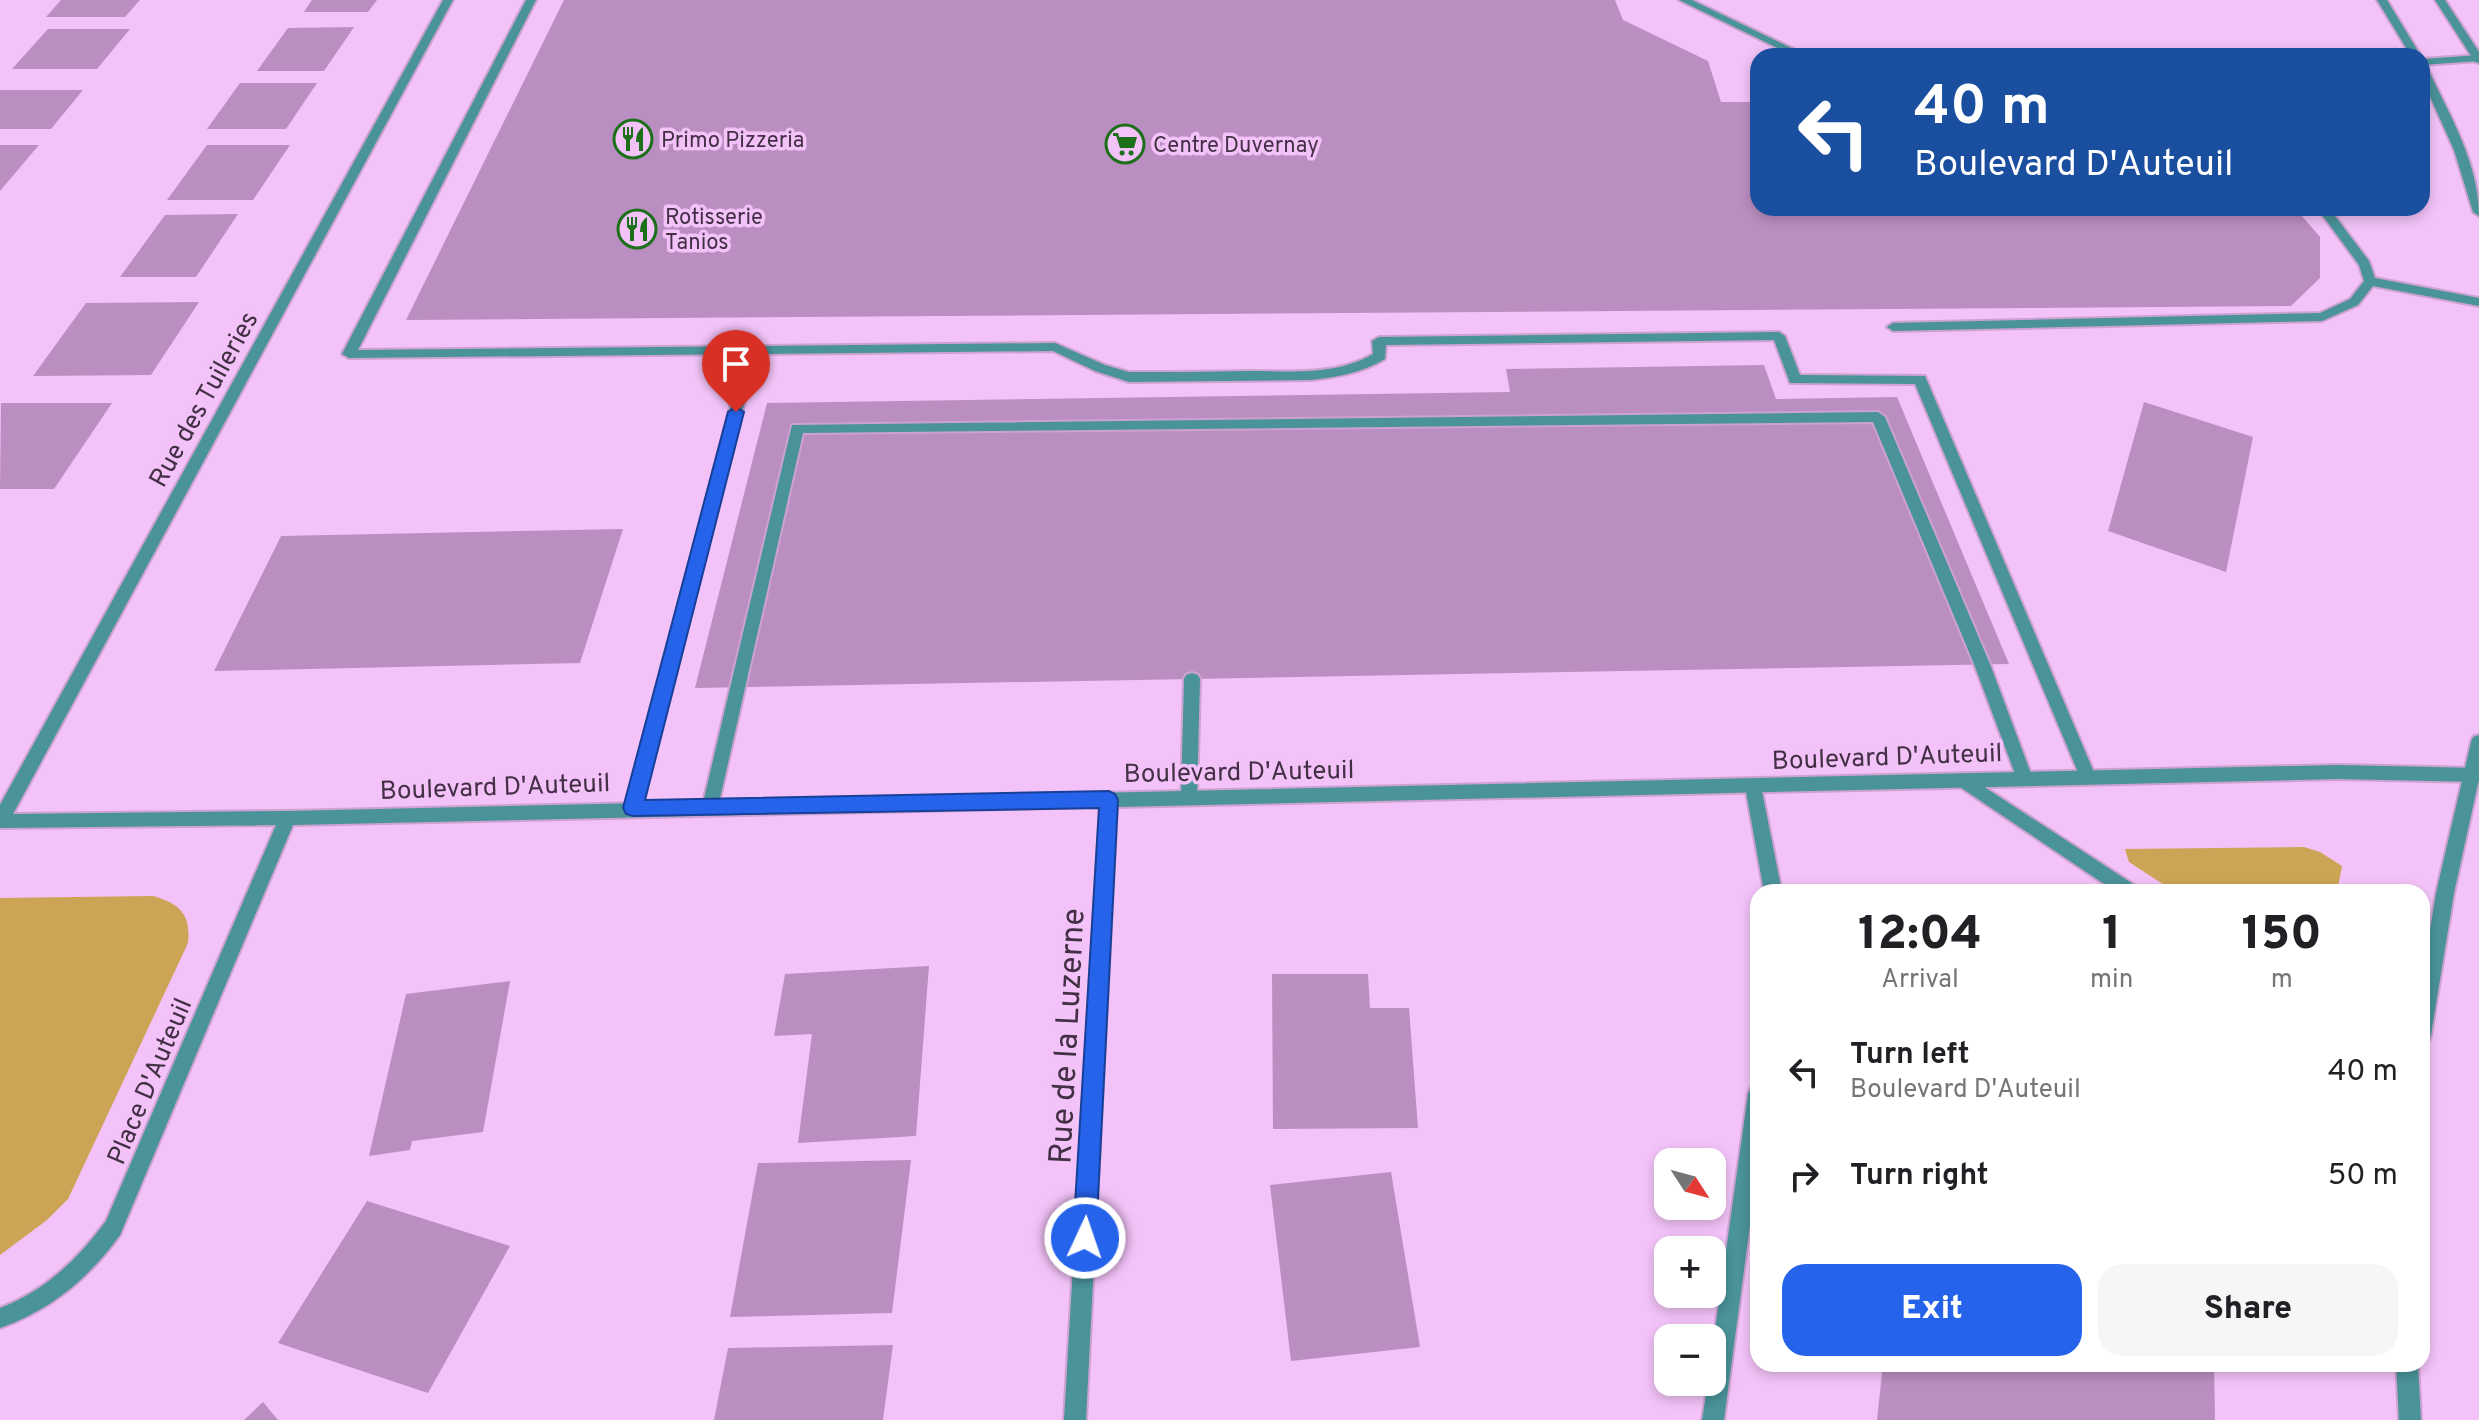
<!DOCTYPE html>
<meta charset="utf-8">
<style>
:root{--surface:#fff;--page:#f6f6f6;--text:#202124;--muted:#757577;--accent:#2563eb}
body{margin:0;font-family:Overpass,sans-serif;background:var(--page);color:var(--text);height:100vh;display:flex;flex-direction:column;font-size:30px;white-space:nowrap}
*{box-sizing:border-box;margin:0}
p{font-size:26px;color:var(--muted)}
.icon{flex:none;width:44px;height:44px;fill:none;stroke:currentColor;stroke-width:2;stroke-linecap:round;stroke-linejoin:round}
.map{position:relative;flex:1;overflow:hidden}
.details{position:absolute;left:1750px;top:884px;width:680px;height:488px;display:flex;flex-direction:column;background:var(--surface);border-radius:24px;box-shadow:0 4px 12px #0003}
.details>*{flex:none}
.guide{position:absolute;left:1750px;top:48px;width:680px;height:168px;border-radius:24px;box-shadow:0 4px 12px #0003;background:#1a4fa0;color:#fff;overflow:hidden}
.needle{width:52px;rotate:126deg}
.tools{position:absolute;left:1654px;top:1148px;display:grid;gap:16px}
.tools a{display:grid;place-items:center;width:72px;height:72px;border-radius:16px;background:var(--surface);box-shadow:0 4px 12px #0003;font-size:40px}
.pin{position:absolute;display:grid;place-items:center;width:68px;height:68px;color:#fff;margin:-82px -34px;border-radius:50% 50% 50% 0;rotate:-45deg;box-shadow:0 0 8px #0007}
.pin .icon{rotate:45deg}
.me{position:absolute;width:88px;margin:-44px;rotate:3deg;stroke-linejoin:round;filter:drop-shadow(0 0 6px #0008)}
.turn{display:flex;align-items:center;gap:28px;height:168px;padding:0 32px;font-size:36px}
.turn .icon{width:104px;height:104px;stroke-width:2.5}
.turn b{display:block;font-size:56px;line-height:68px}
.eta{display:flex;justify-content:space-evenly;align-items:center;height:136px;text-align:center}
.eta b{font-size:48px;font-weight:800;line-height:56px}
.cta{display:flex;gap:16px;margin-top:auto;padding:16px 32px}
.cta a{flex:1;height:92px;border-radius:24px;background:var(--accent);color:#fff;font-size:32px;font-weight:800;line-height:92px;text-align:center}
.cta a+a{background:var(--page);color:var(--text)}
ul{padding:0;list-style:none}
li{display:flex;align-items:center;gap:24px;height:104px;padding:0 32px}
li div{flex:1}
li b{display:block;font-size:30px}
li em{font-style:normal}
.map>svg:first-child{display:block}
.green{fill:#cca455}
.building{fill:#bb8ec1}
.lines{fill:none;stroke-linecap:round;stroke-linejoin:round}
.service-casing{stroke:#cca2d1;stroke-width:4}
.minor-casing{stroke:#cca2d1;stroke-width:4}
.tertiary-casing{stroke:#cca2d1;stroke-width:4}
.service{fill:#4a9399;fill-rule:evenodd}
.minor{fill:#4a9399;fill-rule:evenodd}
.tertiary{fill:#4a9399;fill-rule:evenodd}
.route{fill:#2563eb;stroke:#184099;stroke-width:2}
.labels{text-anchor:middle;stroke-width:7;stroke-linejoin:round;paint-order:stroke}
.far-poi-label{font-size:22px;fill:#433045;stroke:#f2c2f8;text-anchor:start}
.street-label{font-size:26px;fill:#433045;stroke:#f2c2f8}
.near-street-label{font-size:32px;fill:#433045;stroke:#f2c2f8}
</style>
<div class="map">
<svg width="2479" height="1420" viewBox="0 0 2479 1420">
<rect width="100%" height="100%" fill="#f2c2f8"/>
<path class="green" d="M2304,847L2320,852L2342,866L2337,892H2175L2129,862L2125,849Z
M153,896C180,904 191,914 188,943L68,1199L47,1220L0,1255V898Z"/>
<path class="building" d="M61,0H140L125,17H46Z
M312,0H377L368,12H304Z
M564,0H1615L1623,20L1708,61L1721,102H1758V208H2295L2320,237V278L2291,306L406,320Z
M354,27L324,71H257L288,28Z
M48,29H130L97,69H12Z
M240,83H317L286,129H207Z
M0,90H83L51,129H0Z
M0,145H39L0,191Z
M207,145H290L253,200H167Z
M238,214L196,277H120L165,215Z
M199,302L151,375L33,376L86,303Z
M1764,365L1776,399L1897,397L2009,664L695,688L767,403L1510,392L1506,369Z
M2144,402L2253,437L2226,572L2108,531Z
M1,403H112L54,489H0Z
M623,529L580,663L214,671L281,536Z
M929,966L916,1136L798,1143L812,1034L774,1036L785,974Z
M1272,974H1368L1370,1008H1409L1418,1128L1273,1129Z
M510,981L483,1132L412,1141L410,1150L369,1156L406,994Z
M911,1160L892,1313L730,1317L758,1163Z
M1391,1172L1420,1347L1291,1361L1270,1185Z
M367,1201L510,1246L428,1393L278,1343Z
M893,1345L883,1420H714L728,1348Z
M1883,1364H2214L2215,1420H1877Z
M263,1402L278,1420H244Z"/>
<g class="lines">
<g class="service-casing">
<path id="service" d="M526,0H536L358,350L1055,343L1105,365L1129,372C1168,372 1208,372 1247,371C1288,371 1336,376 1373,354L1372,341L1379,337L1779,332L1785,336L1800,375L1925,376L2096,777L2094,782L2088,784L2082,782L2080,777L1915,384L1790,383L1774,340L1386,345L1385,359C1362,373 1337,377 1311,380L1129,382L1095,371L1053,351L757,354L641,808L639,813L633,815L627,813L625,808L744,354L349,358L342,354Z
M1679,0H1692L1808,56H1794Z
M2479,55V61L2422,65V59Z
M2317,208H2329L2369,261L2375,278L2479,298V306L2373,286L2358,305L2322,321L1893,331L1887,327L1893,323L2320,313L2350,299L2364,281L2359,265Z
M1878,412L1885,417L1990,664L2033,779L2031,784L2025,786L2019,784L2017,779L1974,664L1873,422L803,433L718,807L716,812L710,814L704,812L702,807L792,425Z
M1192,673L1198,675L1200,679L1197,798L1195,803L1189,805L1183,803L1181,798L1184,679L1186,675Z
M1753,779L1759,781L1761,786L1782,892H1764L1745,786L1747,781Z
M1758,1085V1165L1724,1420H1702L1708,1382H1712V1351L1748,1094L1751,1087Z"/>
</g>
<g class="minor-casing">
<path id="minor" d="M443,0H453L13,814L288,811L2338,765L2479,768V782L2338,779L1117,807L1086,1420H1064L1100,807L293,825L120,1235C88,1279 51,1310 0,1328V1308C45,1291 78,1259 106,1221L276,825L0,828V805Z"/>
</g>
<g class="tertiary-casing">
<path id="tertiary" d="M2377,0H2387L2421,56H2411Z
M2435,0H2445L2479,52V63L2475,62Z
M2422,64L2427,67C2449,114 2479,163 2479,216L2473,212L2454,150L2422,79Z
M2479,735V779L2454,893L2431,1035L2429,1041L2422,1044V979L2436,893L2471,742L2473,737Z
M1963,773L2136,886L2139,892H2116L1957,785L1955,780L1957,775Z
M2396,1364H2418L2421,1420H2399Z"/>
</g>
<use href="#service" class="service"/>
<use href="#minor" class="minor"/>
<use href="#tertiary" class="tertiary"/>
</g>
<path class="route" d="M736,407L744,412L645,800L1109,791L1115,794L1118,800L1096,1238L1093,1246L1085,1249L1076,1246L1073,1238L1099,808L633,816L626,814L623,808L728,412Z"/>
<defs>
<g id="restaurant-ring" transform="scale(2)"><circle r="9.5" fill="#f2c2f8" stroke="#1b7019" stroke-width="1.5"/><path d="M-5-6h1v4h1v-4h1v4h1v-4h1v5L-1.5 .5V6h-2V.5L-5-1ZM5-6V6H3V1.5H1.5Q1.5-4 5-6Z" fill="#1b7019"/></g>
<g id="supermarket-ring" transform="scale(2)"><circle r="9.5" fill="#f2c2f8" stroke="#1b7019" stroke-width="1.5"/><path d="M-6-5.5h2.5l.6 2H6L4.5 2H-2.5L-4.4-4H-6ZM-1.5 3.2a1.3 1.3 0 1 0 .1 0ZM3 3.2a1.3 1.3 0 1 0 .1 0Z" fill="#1b7019"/></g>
</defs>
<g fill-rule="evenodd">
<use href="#restaurant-ring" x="633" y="139"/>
<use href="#supermarket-ring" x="1125" y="144"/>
<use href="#restaurant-ring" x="637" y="229"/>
</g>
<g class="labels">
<g class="far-poi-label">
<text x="661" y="147">Primo Pizzeria</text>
<text x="1153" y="152">Centre Duvernay</text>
<text x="665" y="224">Rotisserie<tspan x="665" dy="25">Tanios</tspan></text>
</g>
<g class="street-label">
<text transform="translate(203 399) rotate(-61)" y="9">Rue des Tuileries</text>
<text transform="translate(1887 756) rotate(-2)" y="9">Boulevard D'Auteuil</text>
<text transform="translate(1239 771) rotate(-1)" y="9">Boulevard D'Auteuil</text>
<text transform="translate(495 786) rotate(-2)" y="9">Boulevard D'Auteuil</text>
<text transform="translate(149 1081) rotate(-67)" y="9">Place D'Auteuil</text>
</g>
<g class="near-street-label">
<text transform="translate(1066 1036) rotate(-87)" y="11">Rue de la Luzerne</text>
</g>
</g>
</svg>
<div class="tools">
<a><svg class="needle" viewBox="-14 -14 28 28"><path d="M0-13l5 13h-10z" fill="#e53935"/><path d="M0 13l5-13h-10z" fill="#757577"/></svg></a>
<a>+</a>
<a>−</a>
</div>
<div class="pin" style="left:736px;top:412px;background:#d93025"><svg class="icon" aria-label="arrive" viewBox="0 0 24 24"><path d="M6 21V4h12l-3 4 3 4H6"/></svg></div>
<svg class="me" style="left:1085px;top:1238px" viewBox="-20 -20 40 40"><circle r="17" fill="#2563eb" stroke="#fff" stroke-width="3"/><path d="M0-11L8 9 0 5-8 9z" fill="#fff"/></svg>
<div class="guide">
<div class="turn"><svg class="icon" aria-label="left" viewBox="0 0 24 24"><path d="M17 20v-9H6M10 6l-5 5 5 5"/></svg><div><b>40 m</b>Boulevard D'Auteuil</div></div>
</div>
<section class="details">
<div class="eta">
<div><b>12:04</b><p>Arrival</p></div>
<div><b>1</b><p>min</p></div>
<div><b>150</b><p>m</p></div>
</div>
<ul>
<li><svg class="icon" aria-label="left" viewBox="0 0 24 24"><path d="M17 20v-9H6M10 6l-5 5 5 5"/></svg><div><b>Turn left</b><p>Boulevard D'Auteuil</p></div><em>40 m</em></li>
<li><svg class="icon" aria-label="right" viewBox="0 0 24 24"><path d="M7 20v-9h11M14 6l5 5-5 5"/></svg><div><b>Turn right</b></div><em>50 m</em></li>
</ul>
<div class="cta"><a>Exit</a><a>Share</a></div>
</section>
</div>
